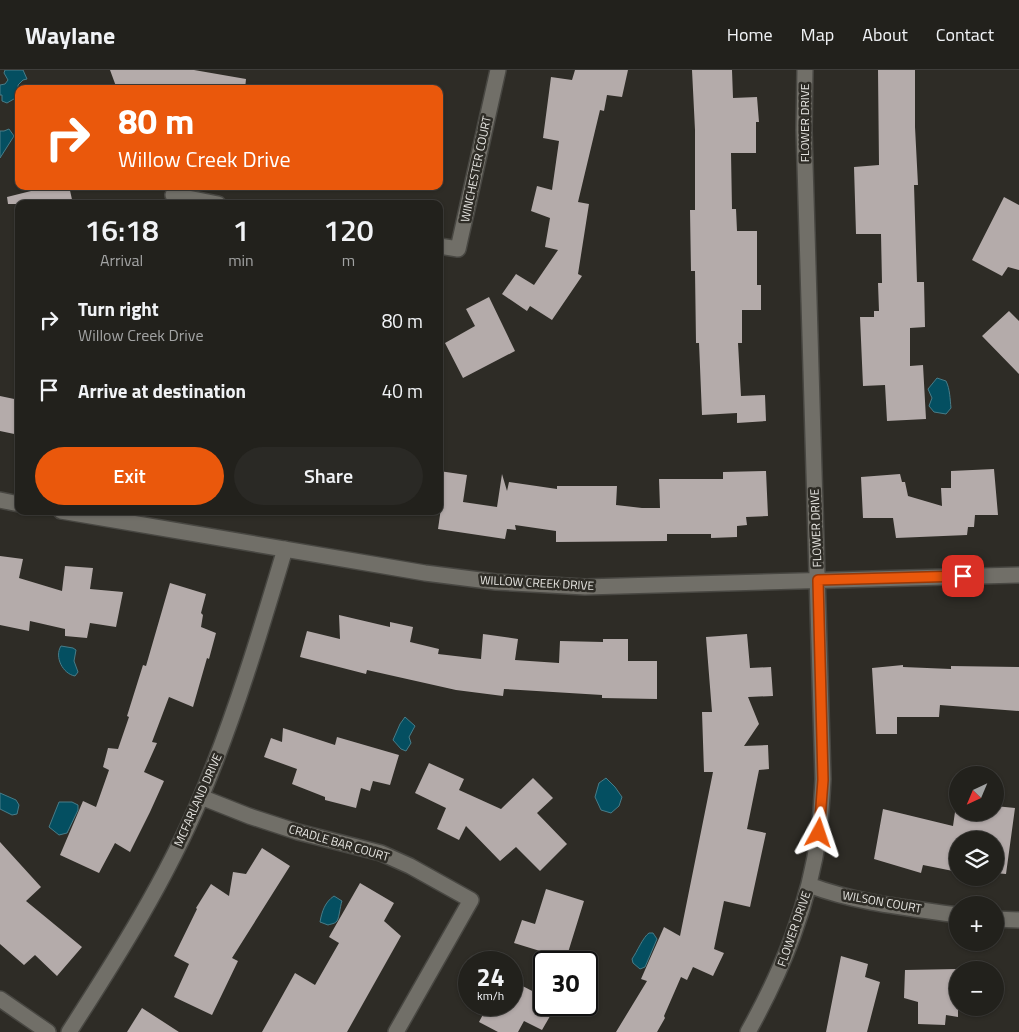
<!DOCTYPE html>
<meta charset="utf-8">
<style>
:root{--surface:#22211c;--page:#2a2925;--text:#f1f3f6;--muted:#a2a3a3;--line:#3f3e3b;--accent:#ea580c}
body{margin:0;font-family:"Titillium Web",sans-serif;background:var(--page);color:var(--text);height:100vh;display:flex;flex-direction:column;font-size:19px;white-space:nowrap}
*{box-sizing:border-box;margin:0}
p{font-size:16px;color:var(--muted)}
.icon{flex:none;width:28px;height:28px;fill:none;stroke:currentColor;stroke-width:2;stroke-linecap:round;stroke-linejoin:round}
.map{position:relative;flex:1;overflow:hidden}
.panel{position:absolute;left:15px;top:130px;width:428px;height:315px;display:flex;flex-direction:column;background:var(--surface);border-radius:10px;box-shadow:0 1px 4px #0004,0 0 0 1px var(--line)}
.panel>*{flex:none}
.guide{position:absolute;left:15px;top:15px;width:428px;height:105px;border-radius:10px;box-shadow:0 1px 4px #0004,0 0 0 1px var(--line);background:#ea580c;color:#fff;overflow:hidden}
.needle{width:32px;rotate:224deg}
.controls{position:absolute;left:949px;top:696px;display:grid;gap:10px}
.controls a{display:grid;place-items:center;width:55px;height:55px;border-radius:50%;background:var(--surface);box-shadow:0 1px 4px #0004,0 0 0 1px var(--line);font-size:25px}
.speed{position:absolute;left:458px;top:881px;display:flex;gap:10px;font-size:25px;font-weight:700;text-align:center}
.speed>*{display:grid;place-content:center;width:65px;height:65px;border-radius:50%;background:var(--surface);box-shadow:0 1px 4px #0004,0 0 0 1px var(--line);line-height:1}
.speed small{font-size:12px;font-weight:400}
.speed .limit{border:2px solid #111;border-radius:8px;background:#fff;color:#111}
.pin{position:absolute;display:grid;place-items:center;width:42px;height:42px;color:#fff;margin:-21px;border-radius:10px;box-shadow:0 2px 8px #0006}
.me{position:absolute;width:55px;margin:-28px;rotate:5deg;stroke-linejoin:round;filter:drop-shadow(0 0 4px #0008)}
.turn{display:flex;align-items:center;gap:18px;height:105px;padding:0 20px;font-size:22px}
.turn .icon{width:65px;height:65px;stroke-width:2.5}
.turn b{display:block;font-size:35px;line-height:42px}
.eta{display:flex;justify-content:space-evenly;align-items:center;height:85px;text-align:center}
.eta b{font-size:30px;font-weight:600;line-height:35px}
.action{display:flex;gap:10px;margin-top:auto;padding:10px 20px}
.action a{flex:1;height:58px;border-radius:30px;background:var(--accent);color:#fff;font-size:20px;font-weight:600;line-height:58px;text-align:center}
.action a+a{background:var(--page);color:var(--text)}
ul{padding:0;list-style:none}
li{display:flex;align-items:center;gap:15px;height:70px;padding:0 20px}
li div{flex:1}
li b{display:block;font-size:19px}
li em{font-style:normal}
header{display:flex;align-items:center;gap:30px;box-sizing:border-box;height:70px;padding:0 25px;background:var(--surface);border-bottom:1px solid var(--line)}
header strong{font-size:24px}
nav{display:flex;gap:28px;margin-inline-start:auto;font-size:18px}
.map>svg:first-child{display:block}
.water{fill:#044f61;stroke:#487c88}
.building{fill:#b4abaa}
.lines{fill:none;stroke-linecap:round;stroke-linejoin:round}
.minor-casing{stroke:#484742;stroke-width:18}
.minor{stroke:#716f68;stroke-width:15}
.route-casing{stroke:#983908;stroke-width:12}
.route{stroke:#ea580c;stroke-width:9}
.labels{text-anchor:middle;stroke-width:5;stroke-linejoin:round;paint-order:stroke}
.street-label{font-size:12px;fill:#e7e6e2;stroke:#2e2c26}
</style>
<header>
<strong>Waylane</strong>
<nav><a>Home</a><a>Map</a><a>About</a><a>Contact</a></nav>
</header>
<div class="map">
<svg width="1019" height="962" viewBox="0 0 1019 962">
<rect width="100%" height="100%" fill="#2e2c26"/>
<path class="water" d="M5,0H23L27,9L23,10L18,15L19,26L7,33L2,31V25H0V15L5,14L8,10L4,3Z
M9,59L14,66L0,88V61H4Z
M937,308L946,311C950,319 950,329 951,338L946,344L934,342L929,336L932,328L928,319Z
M61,576L73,578L76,580L74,591L78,602L75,606C63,604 54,587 61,576Z
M405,647L415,656L409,667L411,673L406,681L401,679L393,670L400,654Z
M606,708L615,717L622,727L619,736L611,743L601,740L595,727L599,713Z
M0,723L16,730L19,735L17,744L12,745L0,739Z
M59,732H72L78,735V740L67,763L59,765L49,757Z
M334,826L342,831C340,836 339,851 336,852C334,854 330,854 328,855L320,852C322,841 325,832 334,826Z
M649,863H653L657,869L645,897L640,899L633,893L632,889C637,882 643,867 649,863Z"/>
<path class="building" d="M110,0H194L246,9L245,19H117Z
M575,0H628L622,27L607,25L604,41L600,40L578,132L589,134L578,204L582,206L552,250L530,236L527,241L502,224L516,204L534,215L558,180L545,177L550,148L531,141L537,116L552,120L559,71L543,68L551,7L572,10Z
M692,0H732L733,28L757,27L759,52H756V83H731L732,139H736L737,161H757V215H761V240H742V273H738L741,326L765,325L766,351L737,353V343L702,345L699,273H696L695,201H691L690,140H695V60Z
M878,0H915V57L918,115H914L917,212H924L925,257L910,258V296L923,295L926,349L887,351L885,315L863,316L860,247H874V241H879L878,213H882L881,164H856L854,97L879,95Z
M51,116H69L73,134H8L7,127Z
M1004,127L1019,135V200L1008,197L1002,206L972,190Z
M489,227L515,281L463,308L445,273L475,256L466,239Z
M1009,241L1019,251V304L982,266Z
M0,326L19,330V365L0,361Z
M994,399L998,445H975L974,457H968L967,465L896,468L893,448H863L861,407L900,404L902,412H905L908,426L942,436L941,418H951V401Z
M439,401L467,405L463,432L497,437L502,404L507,421L509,412L557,419V416H617L616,435L642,438H660L659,409H723V402L766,401L768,446L746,447L747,455L737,456V467L711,468V464H667V471L556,472V461L515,455L516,460L507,459L505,469L438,459L441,438H439Z
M0,486L23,489L19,508L62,521L65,496L93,498L90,519L123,522L116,557L90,553L87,568L65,566V559L30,551L29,561L0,555Z
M170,513L206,524L201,543L203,545L201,557L216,563L209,589L207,588L193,637L169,627L152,672L157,673L144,702L164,711L150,742L130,782L115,773L99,803L60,785L83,731L96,737L109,700L103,697L108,678L118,679L129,647L127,646L143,595L146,596Z
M339,545L390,557V552L413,557L410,572L439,579L438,584L481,589L483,564L518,569L515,590L559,593L560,571L603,572V569H628V591H657V629L602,628V625L504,619L503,626L456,620L367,600L366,604L300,587L307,561L340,569Z
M747,564L750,598L771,597L773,626L748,627L759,654L744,676L768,675L769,699L759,700L747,759L766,763L750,837L724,831L714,879L724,883L713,906L693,897L687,910L681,907L664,946L665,948L657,962H616L647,911L641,909L664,857L680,866L713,702H704L702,642H712L706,567Z
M903,595V597L951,599V596L1019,597V641L940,635L939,647H897V664H876L872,598Z
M283,658L335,675L337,667L399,685L390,715L373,711L370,721L361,718L356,738L325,730V727L292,714L297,699L264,687L271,668L282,672Z
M429,693L464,709L459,720L501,739L533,708L553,728L537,743L567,774L540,801L516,777L500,791L466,756L459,770L437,759L446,738L415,723Z
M995,736L1015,738L1006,804L995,803V770H958V802L923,795L921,803L874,789L883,739L953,756L955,742H995Z
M0,772L41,817L26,831L82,877L57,906L35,885L24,895L0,874Z
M262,778L290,796L232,888L238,891L212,945L174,927L189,894L174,886L197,839L196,838L211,814L229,826L233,802L246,804Z
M360,813L394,833L384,851L401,866L347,962H262L295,903L315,915L339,873L329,867Z
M546,819L584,831L566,889L514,873L522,850L535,854Z
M841,886L868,894L865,907L880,912L867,962H826Z
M958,899V947L946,945L945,955L918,954V932L904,928L905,900Z
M511,910L538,924L534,931L553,941L542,960L524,951L518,962H498L479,952L488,935H511Z
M142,938L179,962H127Z"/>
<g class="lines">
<g class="minor-casing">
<path id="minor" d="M173,125L218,134
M439,176L458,179L498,0
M0,430L19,434
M61,441L425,503L496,512L585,517L1019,505
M201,727L249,746L298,762L381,783L410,796L471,830L396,962
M809,815C856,833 908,838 958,845
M995,849L1019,850
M0,929L48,962
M69,962C118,886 166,810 201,727C235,646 260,563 285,479
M748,962C783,899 809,835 819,763C821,745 822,727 823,709L804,60L805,0"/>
</g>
<use href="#minor" class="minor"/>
</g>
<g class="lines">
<g class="route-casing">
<path id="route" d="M819,763L823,710L818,510L963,506"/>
</g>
<use href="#route" class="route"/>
</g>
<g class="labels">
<g class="street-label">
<text transform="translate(805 53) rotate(-90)" y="4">FLOWER DRIVE</text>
<text transform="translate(476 99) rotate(-78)" y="4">WINCHESTER COURT</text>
<text transform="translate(816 458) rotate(-92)" y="4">FLOWER DRIVE</text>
<text transform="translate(537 513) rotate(3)" y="4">WILLOW CREEK DRIVE</text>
<text transform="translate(198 730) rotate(-66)" y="4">MCFARLAND DRIVE</text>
<text transform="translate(339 773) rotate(16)" y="4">CRADLE BAR COURT</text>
<text transform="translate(882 832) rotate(10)" y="4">WILSON COURT</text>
<text transform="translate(794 859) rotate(-71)" y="4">FLOWER DRIVE</text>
</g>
</g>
</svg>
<div class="controls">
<a><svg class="needle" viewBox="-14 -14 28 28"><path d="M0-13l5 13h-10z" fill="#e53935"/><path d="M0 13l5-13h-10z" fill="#a2a3a3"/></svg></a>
<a><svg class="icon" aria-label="layers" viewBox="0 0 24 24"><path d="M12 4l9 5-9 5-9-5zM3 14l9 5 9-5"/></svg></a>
<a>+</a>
<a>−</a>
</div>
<div class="speed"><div>24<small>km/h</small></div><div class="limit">30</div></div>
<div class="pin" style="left:963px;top:506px;background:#d93025"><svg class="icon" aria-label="arrive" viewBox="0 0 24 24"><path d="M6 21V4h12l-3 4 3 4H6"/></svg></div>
<svg class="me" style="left:819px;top:763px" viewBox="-20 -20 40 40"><path d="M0-17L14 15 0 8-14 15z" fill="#ea580c" stroke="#fff" stroke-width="4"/></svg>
<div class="guide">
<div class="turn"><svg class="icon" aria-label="right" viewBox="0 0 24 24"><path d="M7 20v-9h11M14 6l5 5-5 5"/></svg><div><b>80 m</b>Willow Creek Drive</div></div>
</div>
<section class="panel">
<div class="eta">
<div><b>16:18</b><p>Arrival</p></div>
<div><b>1</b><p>min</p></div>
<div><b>120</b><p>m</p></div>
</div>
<ul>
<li><svg class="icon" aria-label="right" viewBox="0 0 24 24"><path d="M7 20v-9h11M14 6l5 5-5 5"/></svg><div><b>Turn right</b><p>Willow Creek Drive</p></div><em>80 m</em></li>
<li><svg class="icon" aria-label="arrive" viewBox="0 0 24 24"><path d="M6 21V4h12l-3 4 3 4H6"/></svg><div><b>Arrive at destination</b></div><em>40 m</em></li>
</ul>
<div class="action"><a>Exit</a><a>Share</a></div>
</section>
</div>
